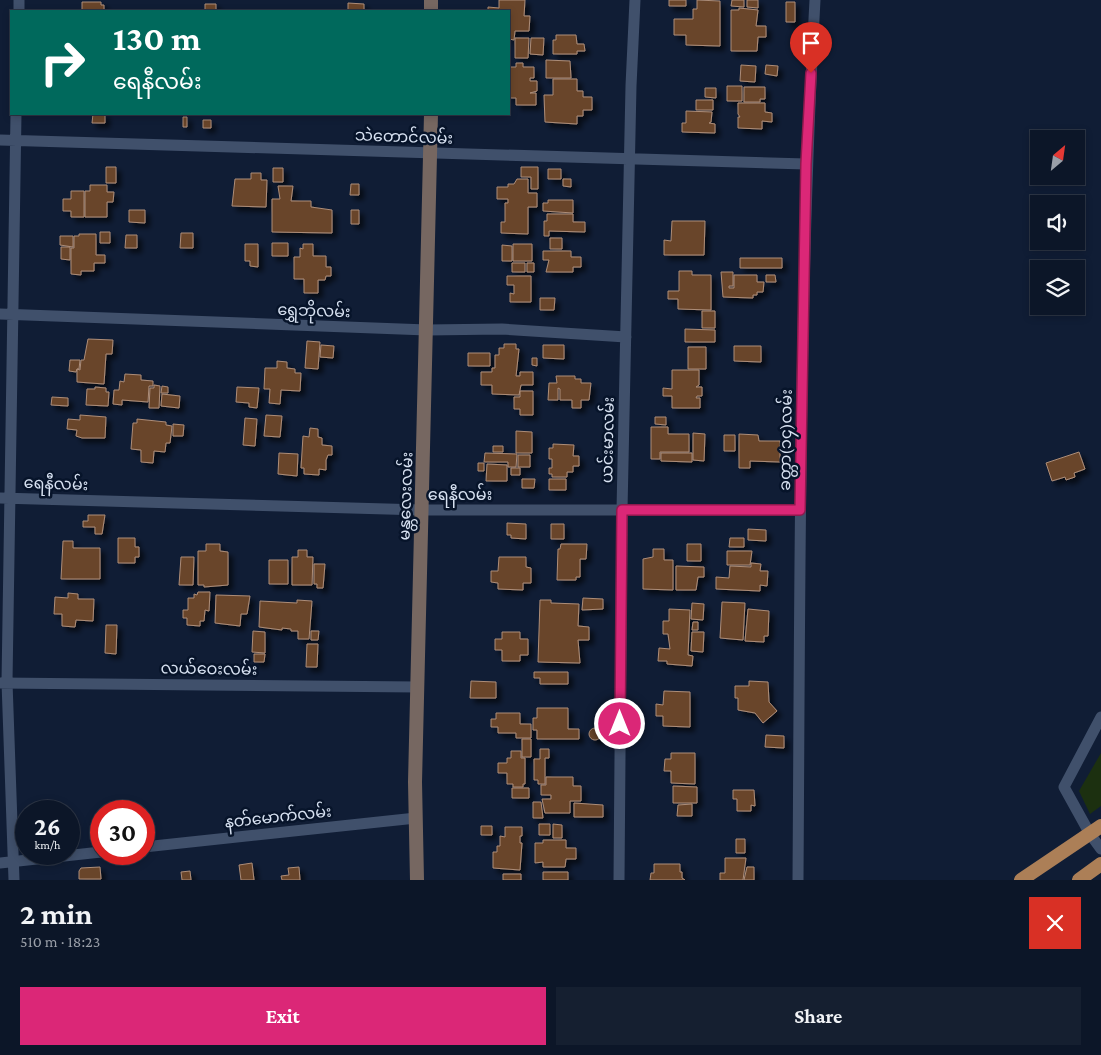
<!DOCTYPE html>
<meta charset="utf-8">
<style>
:root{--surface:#0c1628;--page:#151f30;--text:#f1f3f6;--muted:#9a9fa8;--line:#2c3545;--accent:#db2777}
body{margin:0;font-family:"Crimson Pro","Noto Sans Myanmar",serif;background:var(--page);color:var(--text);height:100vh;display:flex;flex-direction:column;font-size:19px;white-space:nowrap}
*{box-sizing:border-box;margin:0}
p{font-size:16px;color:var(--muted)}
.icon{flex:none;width:28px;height:28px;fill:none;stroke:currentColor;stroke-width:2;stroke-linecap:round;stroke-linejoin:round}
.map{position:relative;height:880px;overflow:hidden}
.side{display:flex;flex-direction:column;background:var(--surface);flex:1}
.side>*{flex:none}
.banner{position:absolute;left:10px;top:10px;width:500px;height:105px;border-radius:0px;box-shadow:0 2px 8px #0003,0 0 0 1px var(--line);background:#00695c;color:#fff;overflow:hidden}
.needle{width:32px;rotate:29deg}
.buttons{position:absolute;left:1030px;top:130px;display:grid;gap:10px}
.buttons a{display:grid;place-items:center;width:55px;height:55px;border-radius:0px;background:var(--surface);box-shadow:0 2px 8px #0003,0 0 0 1px var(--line);font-size:25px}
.speed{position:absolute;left:15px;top:800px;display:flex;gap:10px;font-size:25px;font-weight:700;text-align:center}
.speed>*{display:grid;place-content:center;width:65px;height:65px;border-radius:50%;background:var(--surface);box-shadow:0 2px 8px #0003,0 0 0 1px var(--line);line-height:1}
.speed small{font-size:12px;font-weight:400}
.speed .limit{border:8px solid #d22;background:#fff;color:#111}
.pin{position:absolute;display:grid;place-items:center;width:42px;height:42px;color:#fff;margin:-51px -21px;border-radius:50% 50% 50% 0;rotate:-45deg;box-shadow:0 0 5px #0007}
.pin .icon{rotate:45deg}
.me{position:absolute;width:55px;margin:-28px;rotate:0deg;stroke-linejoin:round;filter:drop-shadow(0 0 4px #0008)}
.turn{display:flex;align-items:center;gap:18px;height:105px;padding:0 20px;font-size:22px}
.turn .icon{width:65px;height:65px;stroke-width:2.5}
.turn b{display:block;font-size:35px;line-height:42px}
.round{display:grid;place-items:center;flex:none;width:52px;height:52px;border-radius:0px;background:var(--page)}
.summary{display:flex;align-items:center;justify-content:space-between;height:85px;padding:0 20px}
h1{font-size:30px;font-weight:700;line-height:38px}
.primary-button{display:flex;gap:10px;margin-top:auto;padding:10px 20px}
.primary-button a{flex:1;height:58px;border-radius:0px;background:var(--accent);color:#fff;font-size:20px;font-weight:700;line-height:58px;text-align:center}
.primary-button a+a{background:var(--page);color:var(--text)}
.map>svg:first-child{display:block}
.green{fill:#1c3010}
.building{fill:#69452b;stroke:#ad8d78;filter:url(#shadow)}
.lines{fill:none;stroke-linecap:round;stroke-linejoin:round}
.minor{stroke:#40506b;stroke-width:11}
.secondary{stroke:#766761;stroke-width:14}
.primary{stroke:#ac7f57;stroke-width:14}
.route-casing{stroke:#8e194d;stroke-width:12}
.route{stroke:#db2777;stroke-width:9}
.labels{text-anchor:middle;stroke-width:5;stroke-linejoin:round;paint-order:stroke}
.street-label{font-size:16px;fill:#d7e1f1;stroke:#07142a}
</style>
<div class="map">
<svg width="1101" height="880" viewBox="0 0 1101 880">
<defs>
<filter id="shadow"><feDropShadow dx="4.5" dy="4.5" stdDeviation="2.5" flood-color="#0009"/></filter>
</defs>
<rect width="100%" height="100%" fill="#101d35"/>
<path class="green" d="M1101,753V806L1090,814L1079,791Z"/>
<path class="building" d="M499,0H525L524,16H530L529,31H515L514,40L509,39V11H488V7L499,8Z
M669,0H686V6H669Z
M697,0L720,1V46L686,45V35H674V19H693V9H697Z
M732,0H744V7L731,6Z
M747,0H758V8L747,7Z
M82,2H101V5H104V11H82Z
M786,2H795V22H786Z
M348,3L364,4V10L367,11H348Z
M205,4H216V11H205Z
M739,8L758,10L756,26H766V37H758L757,51H731V10H739Z
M556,35H576L577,44H584L585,51H577V54H553V40H556Z
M515,38H529L528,58H515Z
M531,38H544L543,55L530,54Z
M546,60L570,61L571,78H546Z
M516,63H523V67H534V78H530V81H537V91L530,93H536V105H516V98H509V67H516Z
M741,65L756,66L755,82L740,81Z
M766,65L778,66L777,76L765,74Z
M553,79H577V91H583V97H592V110H583V116H577V124L545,122L544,95H553Z
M727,86H742V101H727Z
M744,87H765V99H760V102H744Z
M705,88H716V98L705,97Z
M696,100H713V110H696Z
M738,103H765V112L772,113V122L762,121V129L738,128V117H740L738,114Z
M686,111L712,112L711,122L709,123L715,124V133L682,132V123H686Z
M93,114H105V123H92Z
M183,117H187V127H183Z
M203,120H211V128H203Z
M106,167H116V183H106Z
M521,167H538V189H531V177H521Z
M273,168H283V182H273Z
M548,169H561V179H548Z
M251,173H261V180H267L266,207L232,206L235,179H251Z
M517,179H528V193H537V207H528V234L501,233V222H505V203H508V199H497V187H508V184H514Z
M563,179H571V187L563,186Z
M351,184H359V195H350Z
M90,185H107V192H114L113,202H107V217H85V191H90Z
M278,186H293L291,201H311V207L332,210V233L272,232V199H280Z
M71,191H84V217H71V211H63V199H71Z
M548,200H573V213L543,211V203H548Z
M129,210H145V223L129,222Z
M351,210H359V224H351Z
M547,214H573V222H585V232L549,231V236H544V221H547Z
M672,221H705L704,255H664V240L671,241Z
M100,232H110V243H100Z
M181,233H193V248H180Z
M79,234H96V255H105V263H94V271H81V275L71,274V248H74V236H79Z
M126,235H137V248H125Z
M60,236H73V247L60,245Z
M550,238H562V249H550Z
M272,243H288V256H272Z
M245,244H258V267L250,266V261H245Z
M303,244H313V256H326V267H331V276H326L325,280H318V293H304V279H294V257H300V248L303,249Z
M513,244H532V261H513Z
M502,245L512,246V261H502Z
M61,247H70V260L61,259Z
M543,251H571V257H581V267H573V272H546L549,260H543Z
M740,258H782V268H740Z
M512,263H525V272H512Z
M527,263H534V272H527Z
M679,271H692V275H711V310L678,309V299H668V291H679Z
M721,272H733V286H729V288H734V275H757V282H764L763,292H757V295H753V298L723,297Z
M766,275H775L776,282H766Z
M507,276H531V302H510V293L514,294V285H507Z
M540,298H555L554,310H540Z
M702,311H715V328H702Z
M685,329L715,330V342H685Z
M88,339L113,340L112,354H106L104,384L77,382V369L80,370L81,360H84Z
M307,341L320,342L318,369L305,368Z
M504,344H516V349H519L516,376H520V372H533V385H521L519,395L492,394V385H481V372H492V368H495V355H499V348H504Z
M321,345L334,346L333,358L320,357Z
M543,345H564V359L543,358Z
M734,346H761V362L734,361Z
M688,347H706V369H688Z
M468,353H490V366H468Z
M532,358H537V366L532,365Z
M70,360H80L79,369H77L76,372L69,371Z
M277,361L287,362V368L295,369V373H301L300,391L281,390L280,404L269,403L270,389H264L265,368H277Z
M672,370H699V385L696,387H702V396H697L696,398H700V408H672V396H663V388L672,389Z
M125,374L141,375V380L153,381V386H149L148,402L122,400V405L113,404L114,390H119L120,381L124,382Z
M556,376H575V379H581V383H591L589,400H581V408H572V400H560V389L558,388V400H548L549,383H557Z
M154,385L160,386L159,408H149L150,388H154Z
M162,386L168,387V393H161Z
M95,387L106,388V392H109L108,406L86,405L87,389H95Z
M237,387L259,388L257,408L249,407V403L236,402Z
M520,391H533V415H520V409H514V397H520Z
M162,394L180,396L179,408L161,406Z
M52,397L68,398V406L51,405Z
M80,415L106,417L105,438H82L76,436L77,430L67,429L68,419L80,420Z
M266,415L282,416L280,437L264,436Z
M655,417H666V425L655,424Z
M245,418L257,419L255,446L243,445Z
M137,419L166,422V425L172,426L170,443H166L165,452L154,451L153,463L141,462V450L131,449L133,423H137Z
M173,424L184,425L183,436H173Z
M651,427H668V434H689V452H660V459H651Z
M310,428L318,429V437L322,438V445L332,446V455H328L326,460V470L319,469V475L304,474V468H301L303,436L309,437Z
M516,431L532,432V453H516Z
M693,433L705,434L704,461L693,460Z
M739,434L758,435L759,441H780V462L750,461V468H739Z
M724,435H735V451H724Z
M553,444L574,445L573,456H579V466H573V472H567V477H552V474H549V468H552V459H549V448H553Z
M493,446H503V452H493Z
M1079,452L1085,469L1074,473L1075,477L1066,480L1065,477L1052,481L1046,463Z
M279,453L298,454L297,476L278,474Z
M485,453L517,454L516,467H508V462H484Z
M661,453H692V462L661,461Z
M518,455H530V467H518Z
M478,463H484V471H478Z
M487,464L507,465V481H486Z
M511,468H520V475H511Z
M522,479H535L534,488H522Z
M549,479H566V490H549Z
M88,515H105L102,534H95V527H83V521H88Z
M507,523L526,524V539L511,538V535H507Z
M551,524H564V539H551Z
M748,529L766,530V541L748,540Z
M118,538H135V547H139V557H135V563H118Z
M730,538H744V547H729Z
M63,541H73V548H100V579H61Z
M206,544H220V551L228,552V585L204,587V585H198V551H206Z
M561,544H587L586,559H580V577H576V580H557L558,549H560Z
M687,544H701V561H687Z
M653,549H664V560H673V590L643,589V559L653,557Z
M298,550H307V557H313L312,585H292V557H298Z
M727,551H752L750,565H727Z
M181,557H194L193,585H179Z
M499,557H526V567L531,568V583H523V590L498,589V583L491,582V571H498Z
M269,560H288V584H269Z
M751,563L761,564L760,571H768L767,586L760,585V591L716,589V577L729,578L730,566L751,567Z
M314,564H325L323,588H317V584H314Z
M676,566L704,567V577H698L696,590H676Z
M198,592H210L209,611L205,610L204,621H200V626L187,625V618H183V610H188V598H194V594L197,595Z
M68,593L78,594V599H94L93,621L76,620L75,627L62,626V614H54L55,597L68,598Z
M216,595L250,596L247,614H241L240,626L215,623Z
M583,598L603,599V609L582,610Z
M297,600L312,601L309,639H298V631H291V629L282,628V630L259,627L260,601L297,603Z
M540,600H551V603L579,604L578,626L589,627V640H578L580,663L538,662Z
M722,602L745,603L743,640L720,638Z
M692,603L704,604L703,620L691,619Z
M669,609L690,610L688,655L693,656L692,666L667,664V661H658L659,648L670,649L668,634H663V621H669Z
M748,609L769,611L768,636H764V642L745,641Z
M693,622H698V630H692Z
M106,625H117L116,654L105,653Z
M253,631L265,632V653L252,652Z
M311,631H319L318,640H311Z
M502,632H520V639H528V655H520V661H502V650H495V639H502Z
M692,632H704L703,652L691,651Z
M307,644H318L317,667H306Z
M254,654H265L264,662H254Z
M534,672H568V684H540V678H534Z
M471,681L496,682V698H470Z
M749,681L768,682L769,702L777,711L763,723L755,713L738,710V698H735V686H749Z
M664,691L690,692V727L663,726V716H656V704L663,705Z
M537,708H568V729H579V739H537V730H533V718H537Z
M496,713H520V724H531V738H516V733H498V727H491V719H496Z
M589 734a6 6 0 1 1 12 0a6 6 0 1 1-12 0Z
M766,735L784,736V748L765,747Z
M522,739H531V757H522Z
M540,749H549V758H545V784H538V780H534V759H540Z
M511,751H521V758H525V784H523V787H513V784H507V773H498V763H507V758H511Z
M671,753H695V784L671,783V771H664L665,759H671Z
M546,777H573V786H581V801H570V813H545L542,799H551V795H541V785H546Z
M673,786L697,787V803H673Z
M512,788H529V798H512Z
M733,790H754L755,806L751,805V811H737V799H733Z
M533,802H541L543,818H533Z
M574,803L603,805V817H574Z
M692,804V816H677L678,805Z
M539,824H550V835H539Z
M553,824L562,825V838H553Z
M481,826H492V835H481Z
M505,827H522V836H520V843H522L520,870L493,868V852H497V846H500V836L505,837Z
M736,839H745V853H736Z
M543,840H566V848H576V859H566L565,867H543V862L535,863V843H543Z
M725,858H746L743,880H720V873H725Z
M252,863L254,880H241L239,865Z
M654,864H680V872H682V878L685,880H650L651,873H654Z
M100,867L101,879H79V871L81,868Z
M299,867L300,880H282L281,876L289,875L288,868Z
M747,867H754V880H744Z
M190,871L191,880H182L181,872Z
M543,872H568V880H543Z
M503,874H521V880H503Z"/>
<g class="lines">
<path class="minor" d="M19,11V0
M0,140L806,164
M0,314L427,330L502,329L626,337
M0,498L422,510H800
M0,683L418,687
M1101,717L1064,787L1090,834L1101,849
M144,847L416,818
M0,863L101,852
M14,880L7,682L16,114
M619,880L622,510L631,86L635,0
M798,880C800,587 799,293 815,0"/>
<path class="secondary" d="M431,11V0
M417,880L415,782L431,114"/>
<path class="primary" d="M1021,880L1101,826
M1079,880L1101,864"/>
</g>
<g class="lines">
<g class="route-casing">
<path id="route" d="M620,724L622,510H800L806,164L811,73"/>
</g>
<use href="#route" class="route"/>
</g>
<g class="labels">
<g class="street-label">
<text transform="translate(404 136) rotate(2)" y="6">သဲတောင်လမ်း</text>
<text transform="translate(314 310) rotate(2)" y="6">ရွှေဘိုလမ်း</text>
<text transform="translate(607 440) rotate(-89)" y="6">ယင်းမာလမ်း</text>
<text transform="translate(785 440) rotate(-89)" y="6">ခတ္တာ(၁၄)လမ်း</text>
<text transform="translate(56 483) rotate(2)" y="6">ရေနီလမ်း</text>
<text x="460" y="500">ရေနီလမ်း</text>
<text transform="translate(405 496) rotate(-88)" y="6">မန္တလေးလမ်း</text>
<text transform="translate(209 668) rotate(1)" y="6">လယ်ဝေးလမ်း</text>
<text transform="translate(278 816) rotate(-6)" y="6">နတ်မောက်လမ်း</text>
</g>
</g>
</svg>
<div class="buttons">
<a><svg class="needle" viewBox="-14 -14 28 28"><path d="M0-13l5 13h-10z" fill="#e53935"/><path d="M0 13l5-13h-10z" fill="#9a9fa8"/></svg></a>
<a><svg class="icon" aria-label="sound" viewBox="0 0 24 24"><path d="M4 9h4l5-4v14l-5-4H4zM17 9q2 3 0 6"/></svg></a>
<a><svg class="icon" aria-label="layers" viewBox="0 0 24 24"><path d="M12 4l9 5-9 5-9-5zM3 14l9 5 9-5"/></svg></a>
</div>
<div class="speed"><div>26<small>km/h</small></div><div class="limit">30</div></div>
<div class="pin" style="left:811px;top:73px;background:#d93025"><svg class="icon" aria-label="arrive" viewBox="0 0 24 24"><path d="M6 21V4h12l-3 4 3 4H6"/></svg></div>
<svg class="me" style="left:620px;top:724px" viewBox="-20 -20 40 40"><circle r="17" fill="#db2777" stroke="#fff" stroke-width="3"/><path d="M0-11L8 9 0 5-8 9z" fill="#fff"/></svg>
<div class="banner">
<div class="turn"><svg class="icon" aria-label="right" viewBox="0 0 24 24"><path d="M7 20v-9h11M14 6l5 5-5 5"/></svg><div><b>130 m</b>ရေနီလမ်း</div></div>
</div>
</div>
<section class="side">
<div class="summary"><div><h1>2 min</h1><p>510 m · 18:23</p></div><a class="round" style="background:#d93025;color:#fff"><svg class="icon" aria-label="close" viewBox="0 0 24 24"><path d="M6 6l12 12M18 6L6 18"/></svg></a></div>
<div class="primary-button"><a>Exit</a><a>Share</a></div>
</section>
